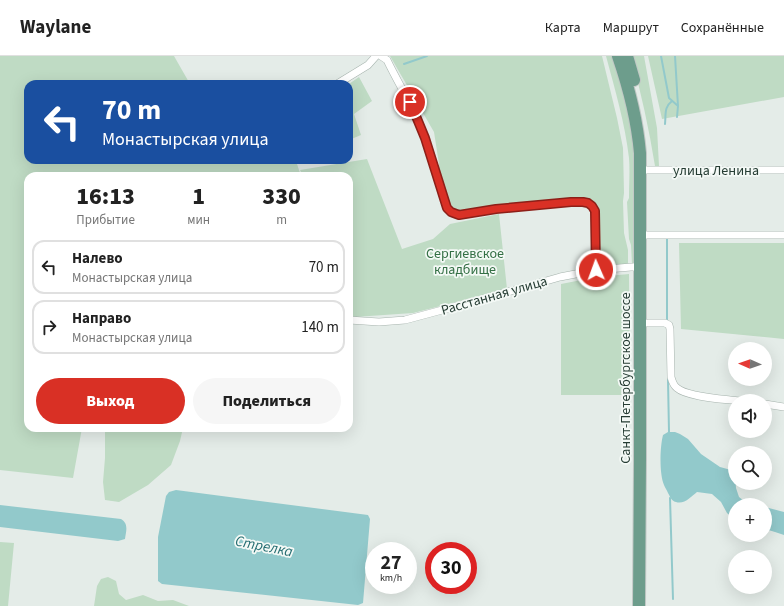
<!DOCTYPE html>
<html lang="ru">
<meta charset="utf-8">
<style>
:root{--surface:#fff;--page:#f6f6f6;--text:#222;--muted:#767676;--line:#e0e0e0;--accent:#d93025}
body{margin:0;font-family:"Source Sans 3",sans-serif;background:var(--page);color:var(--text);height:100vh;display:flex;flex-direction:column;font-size:15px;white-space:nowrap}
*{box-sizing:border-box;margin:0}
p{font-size:13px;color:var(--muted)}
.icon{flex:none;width:22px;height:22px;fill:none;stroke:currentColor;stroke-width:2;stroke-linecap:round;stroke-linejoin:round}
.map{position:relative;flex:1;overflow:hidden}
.panel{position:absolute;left:24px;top:116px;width:329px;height:260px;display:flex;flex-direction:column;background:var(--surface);border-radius:12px;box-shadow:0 4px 16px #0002}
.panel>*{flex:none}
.guide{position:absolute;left:24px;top:24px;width:329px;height:84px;border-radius:12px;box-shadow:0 4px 16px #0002;background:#1a4fa0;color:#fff;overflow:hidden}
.needle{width:26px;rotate:272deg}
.buttons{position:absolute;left:728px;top:286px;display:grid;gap:8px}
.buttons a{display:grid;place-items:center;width:44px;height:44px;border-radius:50%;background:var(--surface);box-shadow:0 4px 16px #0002;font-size:20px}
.speed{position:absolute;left:365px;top:486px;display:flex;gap:8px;font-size:20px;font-weight:700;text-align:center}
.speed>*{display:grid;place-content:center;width:52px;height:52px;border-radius:50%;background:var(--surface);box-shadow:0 4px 16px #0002;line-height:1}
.speed small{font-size:10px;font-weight:400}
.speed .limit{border:6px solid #d22;background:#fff;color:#111}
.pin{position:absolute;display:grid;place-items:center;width:34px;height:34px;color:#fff;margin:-17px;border:2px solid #fff;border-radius:50%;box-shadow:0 1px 4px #0007}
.me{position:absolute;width:44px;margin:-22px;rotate:358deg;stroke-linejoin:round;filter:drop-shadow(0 0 3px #0008)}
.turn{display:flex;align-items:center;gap:14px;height:84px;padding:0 12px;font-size:18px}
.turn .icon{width:52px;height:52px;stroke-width:2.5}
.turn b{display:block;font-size:28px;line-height:34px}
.eta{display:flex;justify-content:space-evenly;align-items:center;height:68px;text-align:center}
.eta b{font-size:24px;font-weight:800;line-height:28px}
.button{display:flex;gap:8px;margin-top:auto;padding:8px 12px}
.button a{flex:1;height:46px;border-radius:24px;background:var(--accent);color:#fff;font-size:16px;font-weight:800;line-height:46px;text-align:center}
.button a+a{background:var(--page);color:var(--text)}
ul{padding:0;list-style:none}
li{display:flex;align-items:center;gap:12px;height:54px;margin:0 8px 6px;padding:0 4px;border:2px solid var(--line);border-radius:12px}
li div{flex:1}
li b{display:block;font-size:15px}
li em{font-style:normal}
header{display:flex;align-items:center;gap:24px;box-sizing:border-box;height:56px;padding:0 20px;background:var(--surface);border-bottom:1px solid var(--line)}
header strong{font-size:19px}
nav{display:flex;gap:22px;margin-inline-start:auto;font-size:14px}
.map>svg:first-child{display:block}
.green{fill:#bfdbc4}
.water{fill:#92c9cb}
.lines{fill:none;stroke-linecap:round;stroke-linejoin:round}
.stream{stroke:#92c9cb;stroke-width:2}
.street-casing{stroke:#a7b4ae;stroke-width:8}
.primary-casing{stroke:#c2c8c6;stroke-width:14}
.street{stroke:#fff;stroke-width:7}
.primary{stroke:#6d9d8c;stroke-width:12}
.route-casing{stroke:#8d1f18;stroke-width:10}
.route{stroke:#d93025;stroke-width:7}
.labels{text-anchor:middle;stroke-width:3.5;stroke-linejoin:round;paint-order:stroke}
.street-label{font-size:14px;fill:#253c33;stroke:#f4f9f6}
.park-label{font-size:14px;fill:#336f44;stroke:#f4f9f6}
.water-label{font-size:15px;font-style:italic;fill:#256e72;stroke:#f4f9f6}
</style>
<header>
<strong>Waylane</strong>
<nav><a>Карта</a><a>Маршрут</a><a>Сохранённые</a></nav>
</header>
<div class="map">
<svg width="784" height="550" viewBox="0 0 784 550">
<rect width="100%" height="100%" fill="#e4ece8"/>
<path class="green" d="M0,0H174L190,28H28V104H305L297,108L301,120H28V372H82L73,422L0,414Z
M390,0H602L617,62L623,92L624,137L623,145L624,177L628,194V209L600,212L597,155L595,150L587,143L521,148L462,156L455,155L450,151L439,120V108L434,76Z
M606,0H615L622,23L636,92L635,207L632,208L631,189L629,183L627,146L629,142C629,128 630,115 629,102C625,67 615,34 606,0Z
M631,0H644L657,72L659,110H655C649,73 641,36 631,0Z
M648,0H784V41L662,63Z
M359,21L372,45L354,58L361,79L349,84V28Z
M367,103L402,193L433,183L450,168L499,158L507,233L413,257L355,261L349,260V120H303L300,114Z
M679,187H784V283L681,273Z
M629,218L630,339H561V228L597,221Z
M105,372H183L180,385L171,409L148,429L119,446L105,444L103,426L105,402Z
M0,486L14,487L8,550H0Z
M108,521L116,525L119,538L126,544L143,539L158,545L173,544L189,550H94L97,530L101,523Z"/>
<path class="water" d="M668,376H675L680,378L688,383L701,398L720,411L731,414L735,419L736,432L739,441L748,448L752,449H735V464L727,457L721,446L712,438L697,436C692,440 684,449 676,446C671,445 670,440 668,437C667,434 665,432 664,429C659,417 660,391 663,379Z
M176,434L368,459L370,463L363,547L358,549L162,528L158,525V481L166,440L169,436Z
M0,449L121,463C129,468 126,475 125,483L118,485L0,471Z
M765,451L784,456V479L775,476L765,473Z"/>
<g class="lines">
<path class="stream" d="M661,0L669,42L678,50
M675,0L678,50L677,61
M404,8L427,0
M665,68C666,58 664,51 672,45
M667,265V183
M668,324L669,376
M670,442L673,543"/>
<g class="street-casing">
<path id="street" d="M381,0L387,4C397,25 409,44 418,64C431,93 437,123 447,153L454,158L459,159L496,153L571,146H583L588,147L592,150L595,155L596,214
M337,28L368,9L376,0
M647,114H784
M647,179H784
M349,264L379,266L405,264L472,246L560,221L596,214L631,211H640
M648,267H665L669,269L670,273L671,321C672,325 673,329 677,332C687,341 724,343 739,345
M765,348L784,351"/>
</g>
<g class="primary-casing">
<path id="primary" d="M618,0C629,32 637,63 640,97V402L639,550
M627,0L634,24"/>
</g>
<use href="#street" class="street"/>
<use href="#primary" class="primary"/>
</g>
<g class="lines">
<g class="route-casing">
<path id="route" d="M410,46L418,65L425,82L447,152L451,156L459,159L496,153L571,146H583L588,147L592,150L595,155L596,214"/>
</g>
<use href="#route" class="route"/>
</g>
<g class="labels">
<g class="street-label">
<text x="716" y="119">улица Ленина</text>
<text transform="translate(494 239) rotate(-16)" y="5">Расстанная улица</text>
<text transform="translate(625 322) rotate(-90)" y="5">Санкт-Петербургское шоссе</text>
</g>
<g class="park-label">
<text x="465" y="202">Сергиевское<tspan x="465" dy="16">кладбище</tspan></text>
</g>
<g class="water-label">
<text transform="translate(264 490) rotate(11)" y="5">Стрелка</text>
</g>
</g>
</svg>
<div class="buttons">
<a><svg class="needle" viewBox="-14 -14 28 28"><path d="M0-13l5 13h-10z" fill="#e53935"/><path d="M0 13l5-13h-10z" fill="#767676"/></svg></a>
<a><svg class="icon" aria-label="sound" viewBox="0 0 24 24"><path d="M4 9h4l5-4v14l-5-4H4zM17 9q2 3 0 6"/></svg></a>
<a><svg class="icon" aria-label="search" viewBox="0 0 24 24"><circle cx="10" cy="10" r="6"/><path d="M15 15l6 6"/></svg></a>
<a>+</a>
<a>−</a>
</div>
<div class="speed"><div>27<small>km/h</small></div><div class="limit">30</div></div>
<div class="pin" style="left:410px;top:46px;background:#d93025"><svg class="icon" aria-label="arrive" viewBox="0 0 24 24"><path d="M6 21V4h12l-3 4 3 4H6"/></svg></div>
<svg class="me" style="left:596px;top:214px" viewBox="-20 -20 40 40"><circle r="17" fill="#d93025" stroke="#fff" stroke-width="3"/><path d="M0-11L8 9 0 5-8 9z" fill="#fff"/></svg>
<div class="guide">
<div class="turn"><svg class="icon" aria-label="left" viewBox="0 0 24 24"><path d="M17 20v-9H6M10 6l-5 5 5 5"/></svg><div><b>70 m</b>Монастырская улица</div></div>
</div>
<section class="panel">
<div class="eta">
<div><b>16:13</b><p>Прибытие</p></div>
<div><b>1</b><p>мин</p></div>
<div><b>330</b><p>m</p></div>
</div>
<ul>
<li><svg class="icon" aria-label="left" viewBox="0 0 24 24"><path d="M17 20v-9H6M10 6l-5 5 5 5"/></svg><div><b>Налево</b><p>Монастырская улица</p></div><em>70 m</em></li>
<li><svg class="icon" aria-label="right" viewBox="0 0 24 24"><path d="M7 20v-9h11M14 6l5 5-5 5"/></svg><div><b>Направо</b><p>Монастырская улица</p></div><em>140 m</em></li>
</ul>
<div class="button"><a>Выход</a><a>Поделиться</a></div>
</section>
</div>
